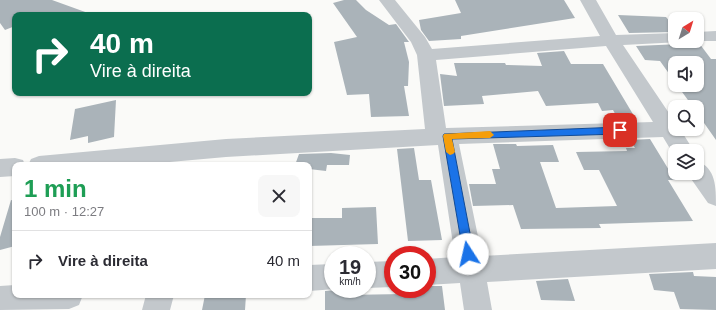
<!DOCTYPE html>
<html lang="pt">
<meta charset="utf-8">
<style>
:root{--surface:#fff;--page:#f7f7f7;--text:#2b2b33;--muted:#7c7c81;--line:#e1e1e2}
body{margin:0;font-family:Arial,sans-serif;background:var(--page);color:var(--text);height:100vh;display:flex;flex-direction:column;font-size:15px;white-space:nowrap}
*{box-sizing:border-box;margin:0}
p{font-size:13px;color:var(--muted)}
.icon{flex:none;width:22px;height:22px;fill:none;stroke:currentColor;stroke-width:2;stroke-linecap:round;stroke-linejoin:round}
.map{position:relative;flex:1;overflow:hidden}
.drawer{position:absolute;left:12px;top:162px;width:300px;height:136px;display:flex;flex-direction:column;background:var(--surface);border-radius:8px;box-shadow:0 1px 3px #0004}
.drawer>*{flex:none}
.guide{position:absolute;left:12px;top:12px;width:300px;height:84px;border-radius:8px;box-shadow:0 1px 3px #0004;background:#0b6e4f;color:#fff;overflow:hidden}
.needle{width:26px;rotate:38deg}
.buttons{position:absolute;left:668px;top:12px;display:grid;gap:8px}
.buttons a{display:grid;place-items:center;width:36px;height:36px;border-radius:8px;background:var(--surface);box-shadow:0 1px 3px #0004;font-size:20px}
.speed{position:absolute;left:324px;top:246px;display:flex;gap:8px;font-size:20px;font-weight:700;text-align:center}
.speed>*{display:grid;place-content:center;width:52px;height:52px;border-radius:50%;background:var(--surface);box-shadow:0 1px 3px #0004;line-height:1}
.speed small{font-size:10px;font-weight:400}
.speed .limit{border:6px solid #d22;background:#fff;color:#111}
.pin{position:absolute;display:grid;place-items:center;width:34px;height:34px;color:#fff;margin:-17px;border-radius:8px;box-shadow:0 2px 6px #0006}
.me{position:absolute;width:44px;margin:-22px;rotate:350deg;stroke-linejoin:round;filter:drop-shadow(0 0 3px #0008)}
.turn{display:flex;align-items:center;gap:14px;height:84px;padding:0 12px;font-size:18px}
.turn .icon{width:52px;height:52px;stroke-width:2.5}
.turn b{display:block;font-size:28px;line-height:34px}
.round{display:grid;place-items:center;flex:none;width:42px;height:42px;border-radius:8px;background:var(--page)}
.head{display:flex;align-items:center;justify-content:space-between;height:68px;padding:0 12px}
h1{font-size:24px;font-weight:600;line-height:30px;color:#1e9e55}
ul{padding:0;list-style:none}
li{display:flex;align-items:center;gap:12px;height:60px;padding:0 12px;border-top:1px solid var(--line)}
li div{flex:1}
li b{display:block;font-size:15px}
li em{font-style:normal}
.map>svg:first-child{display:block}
.building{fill:#aab3b9}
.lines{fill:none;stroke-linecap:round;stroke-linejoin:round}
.minor{fill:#c3c8cc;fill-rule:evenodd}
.route{fill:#1a73e8;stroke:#114b97}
.slow{fill:#f59e0b}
</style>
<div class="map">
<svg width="716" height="310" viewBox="0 0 716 310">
<rect width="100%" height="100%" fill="#fafaf8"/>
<path class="building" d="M0,0H52L88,13V15H15V26L5,30L0,23Z
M344,0H356L366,10L389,25L396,24L409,42H404L409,62L408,86H404L409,116L371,117L369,94L347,95L334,42L357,37L333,3Z
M455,0H564L575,18L461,36V39L429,41L421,30L419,20L461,13Z
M618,15L666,17L675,28V32L629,33Z
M682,41L699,43L711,59H716V140L697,113V107H693L677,85H697V63H675V82L660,61L645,60L636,46L681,44Z
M564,51L571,64H603L637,121H619L613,110L602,111L598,103L546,106L538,91L482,96L484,104L444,106L440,74L457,76L454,63H505L506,65L542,66L537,53Z
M116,100L114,137L88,143V136L70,140L75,109Z
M650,139L675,180H668L693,221L599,224L601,228L521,229L513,205L473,206L469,184H496L492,169H500L493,144H516L517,146L553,145L559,162H540L556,208L617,206L599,170H584L576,152L627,151L626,148H635L630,140Z
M414,148L419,180H431L442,240L408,241L397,149Z
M331,153L350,155L349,165H327L326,171L309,169V165H295L299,154Z
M11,200L15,201V246L0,250V237Z
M376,207L378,244L309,246V218H342V208Z
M693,272L694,276L716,277V310L680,309L674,292L654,290L649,274Z
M568,279L575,301L541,300L536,281Z
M427,286H442L445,310H325V291L346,289V295L403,294L402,289H427Z
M205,295H246L245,310H202Z"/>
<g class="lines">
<path class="minor" d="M379,0H395L425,37L432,49L600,36L580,0H596L616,35L675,33V41L681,42L623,45L675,122V129H680L694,151H675V157L663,137L459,144L482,256L716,243V269L487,282L492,310H464L460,283L427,285V259L455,257L438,145L226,157L136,165H28L31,159L39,156L226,139L425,129L417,55L411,42ZM606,46L653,122L446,128L436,60Z
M716,31V41H692H697V32Z
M15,158L23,160L25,165H15V176L0,177V159Z
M697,161C716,168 716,187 716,206L708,203L687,173H697Z
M393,261V287L367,288V262Z
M333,264V289H336L309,291V265Z
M15,285V295H83L79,305L69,309L0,310V286Z
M146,295H174L170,310H142Z"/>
</g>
<path class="route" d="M620,127L625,130L620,134L452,139L474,254L472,258L468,260L464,258L443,136L444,134Z"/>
<path class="slow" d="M490,131L494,135L490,138L452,139L455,152L453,154L450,155L446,152L443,136L444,134Z"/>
</svg>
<div class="buttons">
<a><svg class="needle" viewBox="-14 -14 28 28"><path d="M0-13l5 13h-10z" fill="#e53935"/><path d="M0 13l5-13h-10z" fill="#7c7c81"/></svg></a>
<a><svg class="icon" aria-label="sound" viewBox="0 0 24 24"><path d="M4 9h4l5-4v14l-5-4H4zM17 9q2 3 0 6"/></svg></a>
<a><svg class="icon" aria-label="search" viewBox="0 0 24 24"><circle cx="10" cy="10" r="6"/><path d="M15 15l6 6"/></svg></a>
<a><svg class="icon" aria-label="layers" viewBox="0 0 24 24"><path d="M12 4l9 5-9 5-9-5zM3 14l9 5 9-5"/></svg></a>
</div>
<div class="speed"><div>19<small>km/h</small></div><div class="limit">30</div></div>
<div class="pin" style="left:620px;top:130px;background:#d93025"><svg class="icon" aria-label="arrive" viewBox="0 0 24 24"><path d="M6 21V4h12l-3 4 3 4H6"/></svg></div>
<svg class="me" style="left:468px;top:254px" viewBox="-20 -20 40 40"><circle r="19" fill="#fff"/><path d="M0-13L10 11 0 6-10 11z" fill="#1a73e8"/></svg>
<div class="guide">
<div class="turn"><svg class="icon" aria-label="right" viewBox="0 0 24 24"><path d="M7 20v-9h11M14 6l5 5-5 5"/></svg><div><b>40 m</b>Vire à direita</div></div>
</div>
<section class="drawer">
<div class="head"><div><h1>1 min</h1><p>100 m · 12:27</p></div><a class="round"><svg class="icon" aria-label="close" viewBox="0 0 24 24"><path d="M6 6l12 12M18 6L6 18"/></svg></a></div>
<ul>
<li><svg class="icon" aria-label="right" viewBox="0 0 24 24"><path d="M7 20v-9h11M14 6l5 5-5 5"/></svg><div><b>Vire à direita</b></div><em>40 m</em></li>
</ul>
</section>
</div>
